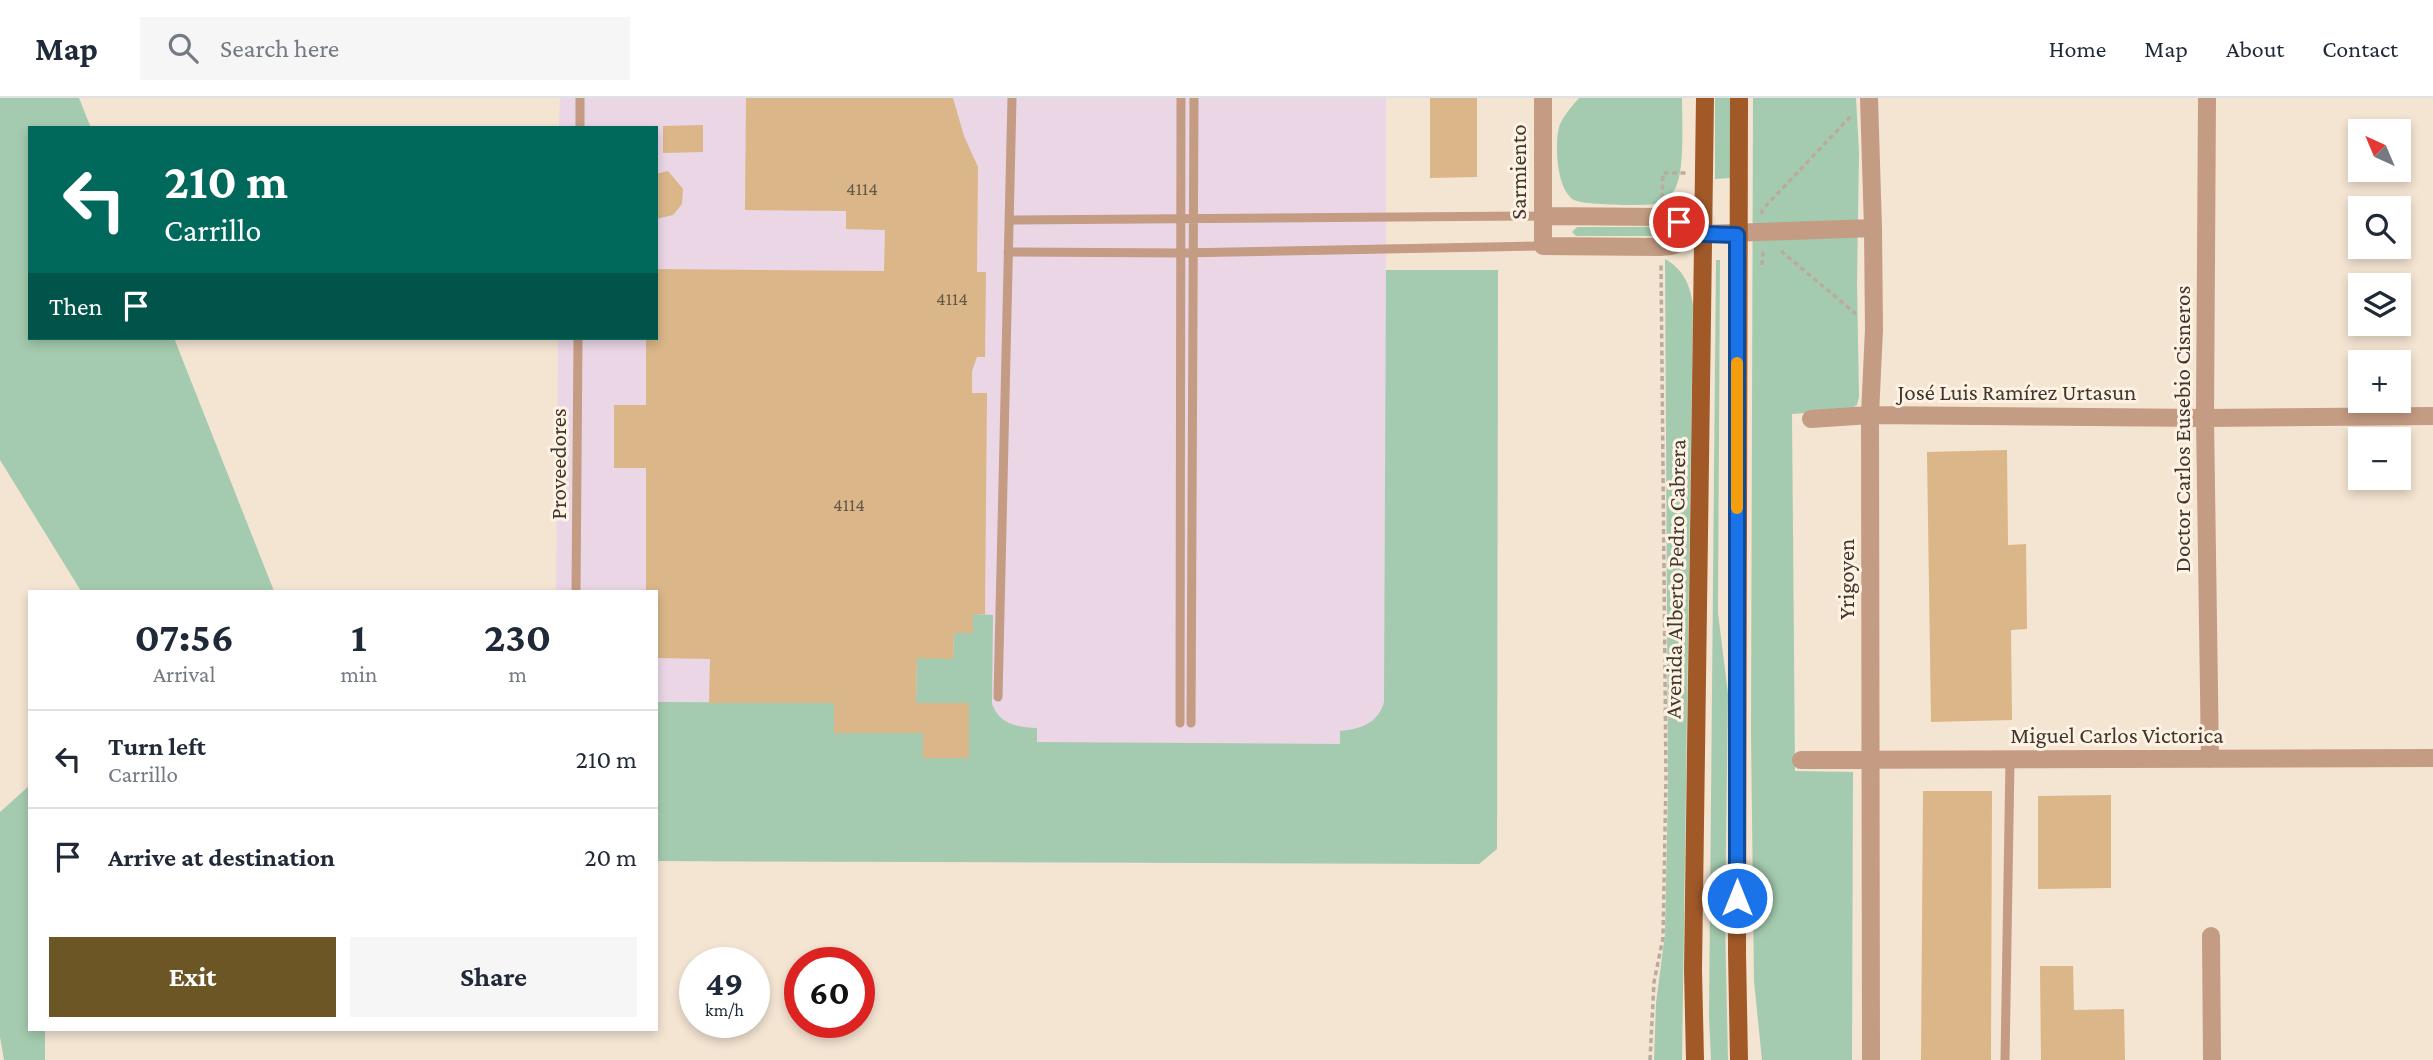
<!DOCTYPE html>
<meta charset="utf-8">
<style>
:root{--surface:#fff;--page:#f6f6f7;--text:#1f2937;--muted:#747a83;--line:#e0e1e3;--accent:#6c5626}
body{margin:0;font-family:"Crimson Pro",serif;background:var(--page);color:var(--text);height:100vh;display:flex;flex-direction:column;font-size:26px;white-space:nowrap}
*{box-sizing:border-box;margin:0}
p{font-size:23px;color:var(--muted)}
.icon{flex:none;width:38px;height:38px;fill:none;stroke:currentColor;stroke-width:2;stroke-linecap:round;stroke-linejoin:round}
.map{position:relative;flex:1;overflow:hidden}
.panel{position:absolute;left:28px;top:492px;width:630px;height:441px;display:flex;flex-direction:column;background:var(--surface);border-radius:0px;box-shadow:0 4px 10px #0003}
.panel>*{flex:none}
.top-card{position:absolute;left:28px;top:28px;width:630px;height:214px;border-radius:0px;box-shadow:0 4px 10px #0003;background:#00695c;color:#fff;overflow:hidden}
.needle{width:46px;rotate:316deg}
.tools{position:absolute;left:2348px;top:21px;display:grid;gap:14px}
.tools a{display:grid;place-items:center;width:63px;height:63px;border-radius:0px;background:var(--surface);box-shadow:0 4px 10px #0003;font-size:35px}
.speed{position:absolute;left:679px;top:849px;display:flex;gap:14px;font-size:35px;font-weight:700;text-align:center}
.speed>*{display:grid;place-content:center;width:91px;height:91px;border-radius:50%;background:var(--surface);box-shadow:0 4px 10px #0003;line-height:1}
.speed small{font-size:18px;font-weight:400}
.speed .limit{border:10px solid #d22;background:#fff;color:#111}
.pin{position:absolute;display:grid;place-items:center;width:60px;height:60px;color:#fff;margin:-30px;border:4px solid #fff;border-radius:50%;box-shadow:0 2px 7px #0007}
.me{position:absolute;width:77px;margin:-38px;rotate:0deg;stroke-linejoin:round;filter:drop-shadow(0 0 5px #0008)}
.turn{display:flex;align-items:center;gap:24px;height:147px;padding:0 21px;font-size:32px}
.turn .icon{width:91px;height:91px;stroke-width:2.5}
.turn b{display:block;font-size:49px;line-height:60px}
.then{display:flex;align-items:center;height:66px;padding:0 21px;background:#0003;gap:14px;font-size:26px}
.eta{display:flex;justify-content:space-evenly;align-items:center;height:119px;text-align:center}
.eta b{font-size:42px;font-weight:700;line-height:49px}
.primary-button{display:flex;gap:14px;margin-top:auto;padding:14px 21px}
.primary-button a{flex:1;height:80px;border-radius:0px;background:var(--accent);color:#fff;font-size:28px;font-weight:700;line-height:80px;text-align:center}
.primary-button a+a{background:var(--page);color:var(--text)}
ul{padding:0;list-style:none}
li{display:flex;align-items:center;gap:21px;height:98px;padding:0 21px;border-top:2px solid var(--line)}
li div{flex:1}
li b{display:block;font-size:26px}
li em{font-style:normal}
header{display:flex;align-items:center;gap:42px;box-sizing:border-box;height:98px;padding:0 35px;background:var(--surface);border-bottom:2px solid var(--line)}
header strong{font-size:33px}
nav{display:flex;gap:38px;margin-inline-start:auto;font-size:24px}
.search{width:490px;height:63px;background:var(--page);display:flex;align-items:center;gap:18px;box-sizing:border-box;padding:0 24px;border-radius:0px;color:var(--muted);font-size:26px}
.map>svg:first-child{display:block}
.commercial{fill:#ead6e5}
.green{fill:#a4cbaf}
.building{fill:#dab689}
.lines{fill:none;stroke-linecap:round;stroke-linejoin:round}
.path{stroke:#b9ac9e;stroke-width:3.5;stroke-dasharray:5 3.5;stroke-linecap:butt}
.lane{stroke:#c49b83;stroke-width:9}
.street{stroke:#c49b83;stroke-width:18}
.primary{stroke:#a15928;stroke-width:18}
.route-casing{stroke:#114b97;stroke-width:18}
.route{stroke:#1a73e8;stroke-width:12}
.slow{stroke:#f59e0b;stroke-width:12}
.labels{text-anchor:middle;stroke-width:6;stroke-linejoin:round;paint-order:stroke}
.number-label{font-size:19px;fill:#655847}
.street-label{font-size:23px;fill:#3e3831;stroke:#fff2e3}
</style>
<header>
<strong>Map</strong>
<div class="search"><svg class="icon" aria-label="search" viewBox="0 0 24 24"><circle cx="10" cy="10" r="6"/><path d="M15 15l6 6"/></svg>Search here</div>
<nav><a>Home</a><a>Map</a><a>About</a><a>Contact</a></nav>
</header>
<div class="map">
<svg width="2433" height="962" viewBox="0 0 2433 962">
<rect width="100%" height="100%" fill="#f4e4d2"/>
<path class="commercial" d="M560,0H1386V172H1498L1497,751L1479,766L656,763V494L556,493L558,240H656V30H559Z"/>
<path class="green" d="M0,0H79L91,30H30V240H174L274,493H81L0,362Z
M1579,0H1682C1682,22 1685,73 1675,91C1671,98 1662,105 1654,106C1641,108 1584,107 1574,102C1556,92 1554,43 1560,26C1565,16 1572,8 1579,0Z
M1715,0H1731V80L1715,81Z
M1753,0H1856L1859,54L1857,184L1859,299L1857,307L1849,312L1792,316L1795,673L1853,674L1852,962H1762L1754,883L1751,635Z
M1577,129H1663L1670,134L1664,138H1576L1572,134Z
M1665,161C1684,172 1690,187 1693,207L1682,962H1654L1656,905L1665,836L1668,690Z
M1716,162H1720L1718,515L1728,596L1725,823L1728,962H1711L1709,918Z
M1386,172H1498L1497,751L1479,766L656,763V604L834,605V635H923V660H969V605H916L917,560H953L954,535H973V516L993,517L992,606C1000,627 1017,629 1037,630V644L1340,646V633C1360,631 1378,626 1384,604Z
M30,687V931H45V962H4L0,939V714Z"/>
<path class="building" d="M746,0H953L964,38L978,69L977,174H986L985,259H977L972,273V295H987L985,516H973V535H954L953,561L917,560L916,605H969V660H923V635H834V605H709L710,561L656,560V494H646V370H614V307H646V240H656V171L884,173L885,132L846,131V113L745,112Z
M1430,0H1477V79L1430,80Z
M703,27V54L663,55V28Z
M668,73L683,91L682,106L673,117L656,121V76Z
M2007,352L2008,447L2026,446L2027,531L2011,532L2012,622L1931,624L1927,354Z
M1923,693H1992L1991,962H1921Z
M2111,697V790L2038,791V698Z
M2040,868H2073L2074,912L2124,911L2125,962H2041Z"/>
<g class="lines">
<path class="path" d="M1662,100L1663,75H1687
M1762,116V112L1850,19
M1781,153L1856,216
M1762,167L1763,152
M1650,962L1654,884L1663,840L1666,680L1661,167"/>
<path class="lane" d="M580,30V0
M1009,122L1542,118
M1008,154L1181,155L1543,148
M576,494L578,240
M998,599L1012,0
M1180,625L1181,0
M1191,625L1194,0
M2005,962L2010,662"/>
<path class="street" d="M1543,0V148L1660,149L1671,148L1704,136L1873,130
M1869,0L1873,130L1874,231L1870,317L1871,962
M2207,0L2205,320L2210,661
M1542,118L1661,119L1679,124L1704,136
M1811,321L1870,317L2205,320L2433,318
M1801,662L2433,660
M2211,838L2212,962"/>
<path class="primary" d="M1739,0L1737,855L1739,962
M1695,962L1693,872L1705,0"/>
</g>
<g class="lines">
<g class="route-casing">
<path id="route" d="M1679,124L1704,136L1737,137V800"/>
</g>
<use href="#route" class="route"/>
<path class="slow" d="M1737,265V410"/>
</g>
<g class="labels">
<g class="number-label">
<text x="862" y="97">4114</text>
<text x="952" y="207">4114</text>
<text x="849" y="413">4114</text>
</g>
<g class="street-label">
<text transform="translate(1518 74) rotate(-90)" y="8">Sarmiento</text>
<text x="2017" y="302">José Luis Ramírez Urtasun</text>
<text transform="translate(2182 331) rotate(-90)" y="8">Doctor Carlos Eusebio Cisneros</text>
<text transform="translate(558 366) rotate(-90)" y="8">Proveedores</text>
<text transform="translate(1675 481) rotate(-89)" y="8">Avenida Alberto Pedro Cabrera</text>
<text transform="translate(1846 481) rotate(-90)" y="8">Yrigoyen</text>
<text x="2117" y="645">Miguel Carlos Victorica</text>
</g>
</g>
</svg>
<div class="tools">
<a><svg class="needle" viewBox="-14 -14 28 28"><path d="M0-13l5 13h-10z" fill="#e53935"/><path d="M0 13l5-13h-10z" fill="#747a83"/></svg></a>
<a><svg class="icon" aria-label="search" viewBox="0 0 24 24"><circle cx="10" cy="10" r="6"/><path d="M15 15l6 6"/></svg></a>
<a><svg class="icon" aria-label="layers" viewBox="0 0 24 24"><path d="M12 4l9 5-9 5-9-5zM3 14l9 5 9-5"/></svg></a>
<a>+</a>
<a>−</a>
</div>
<div class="speed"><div>49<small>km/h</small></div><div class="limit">60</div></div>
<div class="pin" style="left:1679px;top:124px;background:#d93025"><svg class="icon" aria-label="arrive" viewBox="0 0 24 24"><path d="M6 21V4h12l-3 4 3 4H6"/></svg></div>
<svg class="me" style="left:1737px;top:800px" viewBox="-20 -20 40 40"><circle r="17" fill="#1a73e8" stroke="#fff" stroke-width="3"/><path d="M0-11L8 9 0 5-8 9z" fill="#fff"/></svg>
<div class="top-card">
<div class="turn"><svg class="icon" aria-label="left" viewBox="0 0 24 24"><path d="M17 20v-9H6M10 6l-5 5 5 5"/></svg><div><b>210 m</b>Carrillo</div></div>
<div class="then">Then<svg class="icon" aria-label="arrive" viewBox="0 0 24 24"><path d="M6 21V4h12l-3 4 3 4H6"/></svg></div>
</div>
<section class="panel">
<div class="eta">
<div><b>07:56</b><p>Arrival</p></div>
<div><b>1</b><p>min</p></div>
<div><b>230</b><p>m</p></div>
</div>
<ul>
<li><svg class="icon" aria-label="left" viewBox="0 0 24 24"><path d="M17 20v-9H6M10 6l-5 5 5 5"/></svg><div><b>Turn left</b><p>Carrillo</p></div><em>210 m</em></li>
<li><svg class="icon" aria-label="arrive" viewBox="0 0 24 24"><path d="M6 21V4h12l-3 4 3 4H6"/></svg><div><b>Arrive at destination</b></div><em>20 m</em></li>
</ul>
<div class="primary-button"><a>Exit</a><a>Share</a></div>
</section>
</div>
